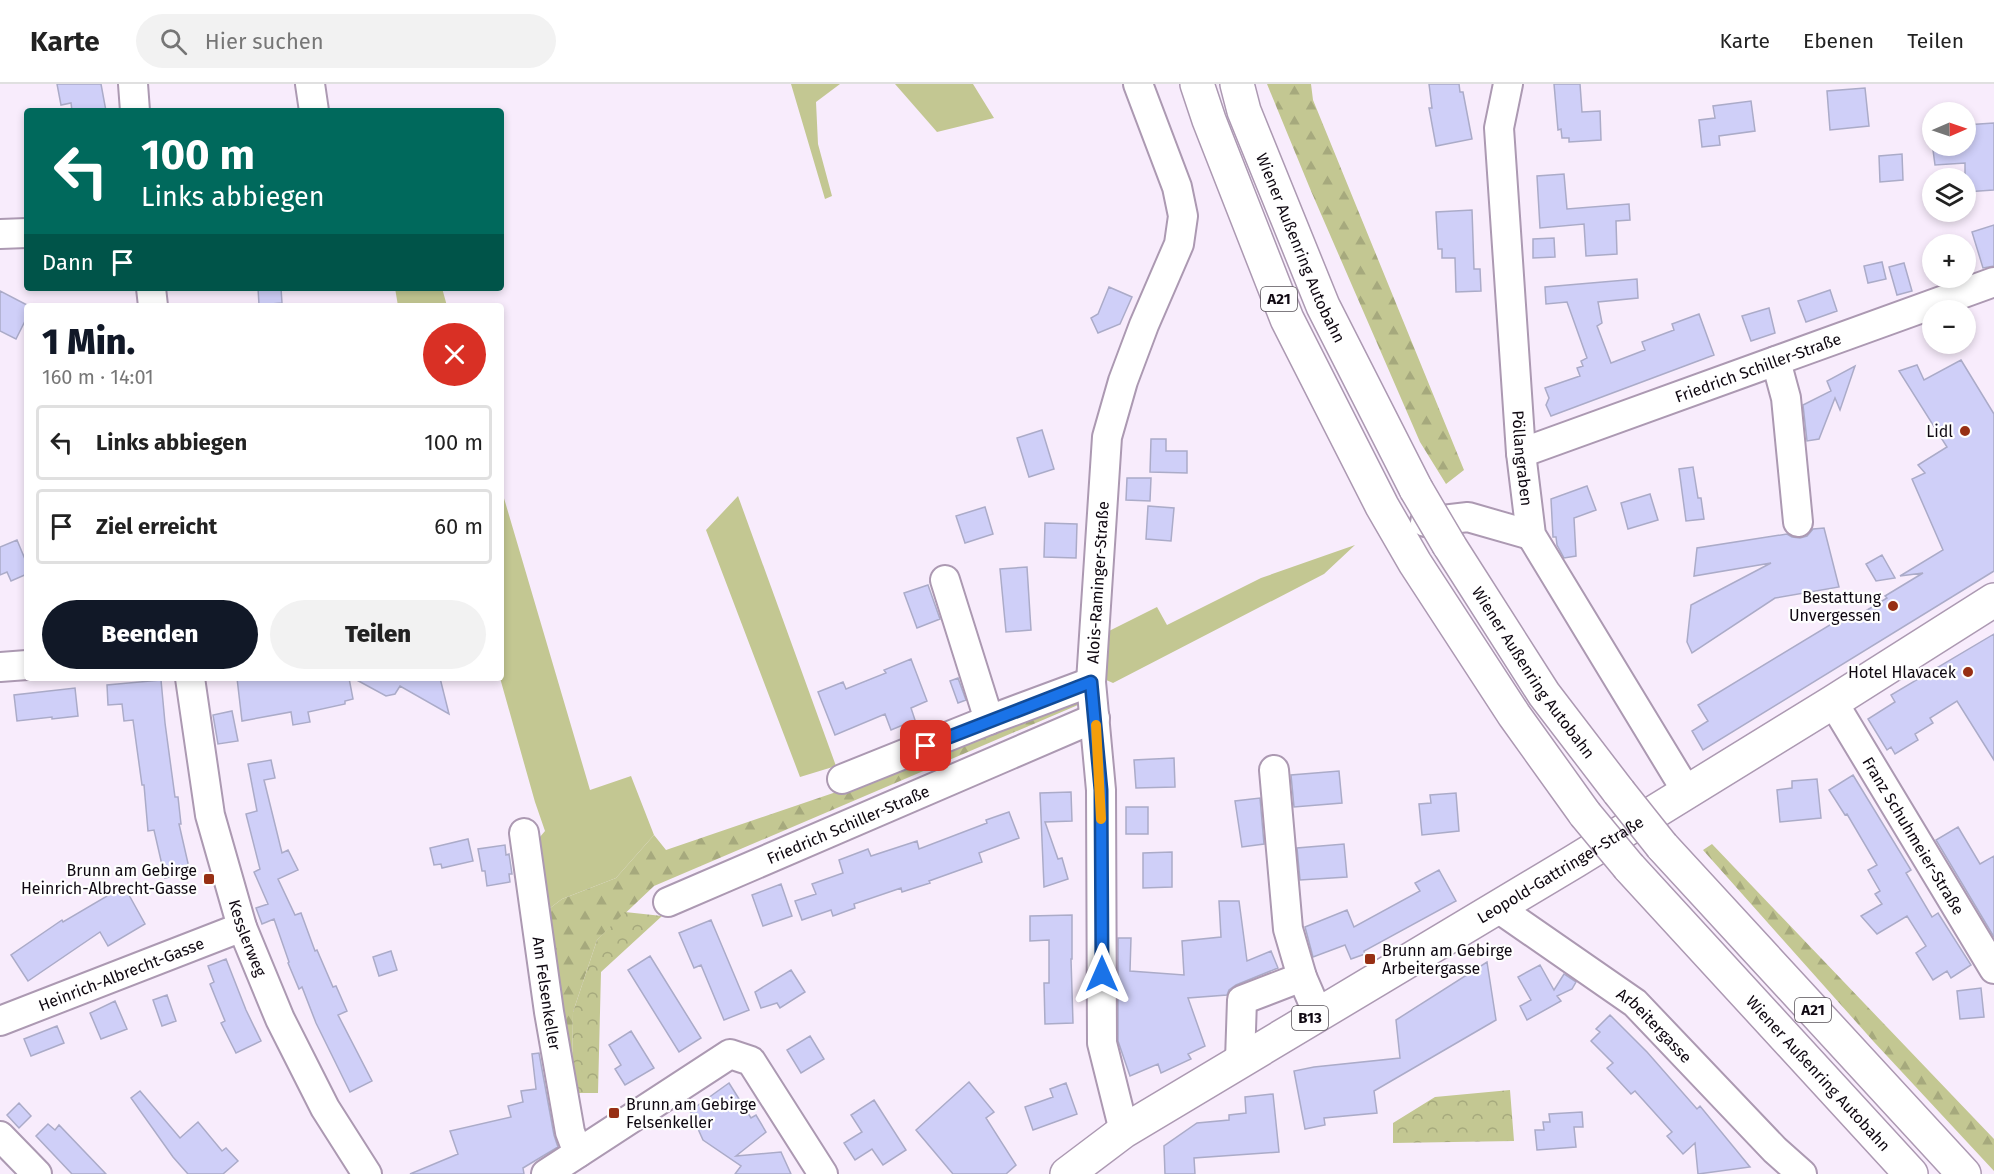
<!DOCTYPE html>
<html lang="de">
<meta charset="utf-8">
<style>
:root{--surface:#fff;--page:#f2f2f2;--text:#222;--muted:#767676;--line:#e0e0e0;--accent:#111827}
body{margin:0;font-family:"Fira Sans",sans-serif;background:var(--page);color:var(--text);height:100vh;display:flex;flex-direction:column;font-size:22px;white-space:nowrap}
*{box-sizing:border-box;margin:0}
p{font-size:20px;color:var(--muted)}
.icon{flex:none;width:33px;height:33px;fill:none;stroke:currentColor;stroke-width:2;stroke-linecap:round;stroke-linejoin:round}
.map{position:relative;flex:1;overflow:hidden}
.sheet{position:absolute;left:24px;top:219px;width:480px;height:378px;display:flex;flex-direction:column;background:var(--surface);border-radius:6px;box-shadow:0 3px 9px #0003}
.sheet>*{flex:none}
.guide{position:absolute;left:24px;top:24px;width:480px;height:183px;border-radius:6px;box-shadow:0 3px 9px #0003;background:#00695c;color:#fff;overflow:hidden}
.needle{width:39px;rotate:88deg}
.buttons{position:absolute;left:1922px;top:18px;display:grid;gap:12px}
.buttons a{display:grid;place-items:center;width:54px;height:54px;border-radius:50%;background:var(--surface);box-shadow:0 3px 9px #0003;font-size:30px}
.pin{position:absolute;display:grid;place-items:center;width:51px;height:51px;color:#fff;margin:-26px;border-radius:12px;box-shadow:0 3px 9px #0006}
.me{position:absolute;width:66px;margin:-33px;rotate:0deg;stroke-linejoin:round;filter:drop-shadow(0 0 4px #0008)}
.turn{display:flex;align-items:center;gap:21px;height:126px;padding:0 18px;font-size:27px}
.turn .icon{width:78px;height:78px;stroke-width:2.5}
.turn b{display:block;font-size:42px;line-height:51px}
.then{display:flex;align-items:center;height:57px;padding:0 18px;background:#0003;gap:12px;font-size:22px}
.round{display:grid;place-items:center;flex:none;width:63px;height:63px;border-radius:32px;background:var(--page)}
.overview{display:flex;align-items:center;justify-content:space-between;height:102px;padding:0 18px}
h1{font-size:36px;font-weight:800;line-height:45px;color:var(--accent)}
.button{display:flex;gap:12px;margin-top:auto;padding:12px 18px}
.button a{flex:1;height:69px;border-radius:36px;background:var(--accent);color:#fff;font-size:24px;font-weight:800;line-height:69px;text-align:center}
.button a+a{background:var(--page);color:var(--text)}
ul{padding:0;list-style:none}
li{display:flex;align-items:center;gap:18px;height:75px;margin:0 12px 9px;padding:0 6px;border:3px solid var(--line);border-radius:6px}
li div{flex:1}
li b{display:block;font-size:22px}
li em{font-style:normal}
header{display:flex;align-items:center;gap:36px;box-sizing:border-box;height:84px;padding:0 30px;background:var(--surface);border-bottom:2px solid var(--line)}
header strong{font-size:28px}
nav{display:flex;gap:33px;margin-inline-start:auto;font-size:21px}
.search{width:420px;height:54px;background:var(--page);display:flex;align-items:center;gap:15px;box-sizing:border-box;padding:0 21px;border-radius:33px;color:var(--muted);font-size:22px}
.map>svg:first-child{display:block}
.grass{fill:#c3c792}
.forest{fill:url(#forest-firs)}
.park{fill:url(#park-crowns)}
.building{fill:#cfcff8;stroke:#ababc8;stroke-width:1.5}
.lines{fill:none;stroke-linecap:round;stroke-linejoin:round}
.minor-casing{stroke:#ac99b2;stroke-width:32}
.major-casing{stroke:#ac99b2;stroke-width:36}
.highway-casing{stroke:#ac99b2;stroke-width:36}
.minor{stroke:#fff;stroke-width:28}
.major{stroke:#fff;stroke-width:33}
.highway{stroke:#fff;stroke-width:33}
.highway-bridge-casing{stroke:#ac99b2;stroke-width:36;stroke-linecap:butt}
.highway-bridge{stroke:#fff;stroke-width:33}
.route-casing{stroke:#114b97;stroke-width:15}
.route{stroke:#1a73e8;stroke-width:10}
.slow{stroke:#f59e0b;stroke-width:10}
.poi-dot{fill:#972f14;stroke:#fefefe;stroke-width:2}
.labels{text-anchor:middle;stroke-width:4.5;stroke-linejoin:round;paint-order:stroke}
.shield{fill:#fefefe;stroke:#575258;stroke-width:1.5}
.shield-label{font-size:15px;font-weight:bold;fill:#0f0811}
.street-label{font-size:16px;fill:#0f0811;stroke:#fefefe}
.poi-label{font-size:16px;fill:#0f0811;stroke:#fefefe;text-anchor:end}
</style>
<header>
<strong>Karte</strong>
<div class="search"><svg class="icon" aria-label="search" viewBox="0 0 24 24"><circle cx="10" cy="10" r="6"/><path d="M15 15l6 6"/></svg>Hier suchen</div>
<nav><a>Karte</a><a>Ebenen</a><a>Teilen</a></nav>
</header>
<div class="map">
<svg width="1994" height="1090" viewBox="0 0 1994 1090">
<defs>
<pattern id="forest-firs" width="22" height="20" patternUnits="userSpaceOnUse" patternTransform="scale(1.5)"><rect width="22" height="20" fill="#c3c792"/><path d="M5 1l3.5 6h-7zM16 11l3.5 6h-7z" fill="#a6a97d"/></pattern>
<pattern id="park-crowns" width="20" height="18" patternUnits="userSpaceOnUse" patternTransform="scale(1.5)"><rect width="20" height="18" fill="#c3c792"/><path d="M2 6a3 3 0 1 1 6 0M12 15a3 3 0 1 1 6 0" fill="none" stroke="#a6a97d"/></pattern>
</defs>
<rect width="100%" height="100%" fill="#f8ecfc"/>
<path class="grass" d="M791,0H840L816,18L818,60L832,112L825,115Z
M895,0H973L994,34L937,48Z
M395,204H442L447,222H398Z
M501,404L590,706L631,692L654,751L616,794L562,815L541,831L534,760L545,747L535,718L500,594Z
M738,412L836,682L800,693L706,446Z
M1355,461L1324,490L1113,599L1104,595L1101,551L1157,523L1167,541L1261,494Z"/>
<path class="forest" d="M1267,0H1311L1313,16L1464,386L1446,400L1420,358L1311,107Z
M1075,612L1078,621L654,802L597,856L573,928L572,1009L541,831L562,815L616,794L654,751L666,766L845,705Z
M1712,760L1994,1055V1087L1874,958L1703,766Z"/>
<path class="park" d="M625,828L662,832L601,888L598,1009H572L573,928L597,856Z
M1510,1006L1514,1057L1393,1059V1039L1435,1013Z"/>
<path class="building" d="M57,0H101L106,27H72L71,19L61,21Z
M1429,0H1459L1460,8H1463L1472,55L1436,62L1429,24H1432Z
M1554,0H1580L1582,28L1600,27L1601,56L1569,58V54H1562L1561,45L1558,46Z
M1865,4L1869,42L1830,46L1827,7Z
M1751,17L1755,47L1719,52L1720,61L1702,63L1699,36L1715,34L1713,22Z
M1994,39V106L1965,108V79L1935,81L1933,66L1965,63V41Z
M1902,70L1903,96L1880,98L1879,72Z
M1564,90L1567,125L1629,120L1630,136L1616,137L1617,170L1586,172L1584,140L1540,144L1537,92Z
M1472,126L1474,185H1480L1481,207L1456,208L1455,174H1442V165H1438L1436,128Z
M1994,141V182L1983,184L1972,148Z
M1554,154L1555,173L1533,174V155Z
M1882,178L1886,195L1868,199L1864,182Z
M1904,179L1912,207L1897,211L1889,183Z
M1637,195L1638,214L1598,218L1602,239L1597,242L1611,279L1645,266L1642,258L1674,246L1672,240L1699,230L1714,271L1551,332L1546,321L1549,314L1545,304L1580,292L1577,284L1583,282L1581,277L1587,274L1567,218L1546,220L1545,203Z
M1109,203L1132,213L1120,240L1098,249L1091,234L1098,230Z
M258,204H281L282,219L259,221Z
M1830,206L1837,227L1806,238L1798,217Z
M0,207L27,221V233L16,255L0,247Z
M1769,224L1775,249L1751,257L1742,232Z
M1961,276L1994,330V487L1703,666L1692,647L1708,637L1698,621L1838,536L1840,539L1852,532L1854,534L1887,514L1885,512L1923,489L1900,492L1943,466L1912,395L1925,389L1918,381L1947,363L1899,287L1917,281L1924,296Z
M1855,282L1840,326L1835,314L1819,355L1807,357L1803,321L1831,307L1827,297Z
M1042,346L1054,385L1029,393L1017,354Z
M1151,355H1166V367H1187V389L1150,388Z
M1693,383L1698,414H1701L1704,435L1686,437L1679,385Z
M1127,394H1151L1150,417L1126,416Z
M1587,402L1596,426L1574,434L1576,472L1564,474L1557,461L1556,453H1553L1551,415Z
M1650,410L1658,436L1628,445L1621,419Z
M1148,422L1174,424L1171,457L1146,455Z
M985,423L993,450L965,459L956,432Z
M1045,439L1077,440L1076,474L1044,473Z
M1824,444L1839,503L1775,514L1692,569L1687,558L1691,521L1771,479L1694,492L1697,464L1787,450L1792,453L1800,454L1807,452L1813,445Z
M17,456L27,480V490L11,497L7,488L0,491V463Z
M1882,471L1895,494L1876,497L1866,480Z
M1027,483L1031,546L1006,548L1000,485Z
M928,501L940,535L917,544L904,509Z
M1994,550V676L1957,617L1930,634L1933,639L1915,650L1918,656L1895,670L1891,663L1887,666L1868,635L1895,618L1891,611Z
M911,575L927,617L911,624L915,636L891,646L885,630L835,651L818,608L843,598L846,605L886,589L884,586Z
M237,594H349L353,615L345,617V620L308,628L310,638L293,641L291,628L242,637Z
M353,594H440L449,630L400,602L395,610L386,612Z
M958,594L966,616L958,619L950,597Z
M161,596L165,639L175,713H178L181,740H179L190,788L165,794L154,746L148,747L144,701H142L133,636L124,637L122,620L108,621L107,601Z
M75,604L78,632L52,635V633L17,637L14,611Z
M232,627L238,657L218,660L213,631Z
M1174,674L1175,703L1136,704L1134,676Z
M271,676L275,694L264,696L282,769L288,766L298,786L278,795L295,831L301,829L315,867L317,866L333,903L336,902L347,927L338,931L372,997L350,1008L316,939L302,903L299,905L288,879L289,878L274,835L262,840L256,824L268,820L254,788L260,785L246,730L257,727L248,680Z
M1339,687L1342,719L1294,723L1291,691Z
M1853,691L1911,786L1906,789L1932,833L1938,829L1971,881L1951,894L1947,887L1933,896L1916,869L1926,862L1907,832L1877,850L1861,832L1882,820L1875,810L1880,807L1868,786L1877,781L1847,730L1845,731L1829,706Z
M1817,695L1821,734L1780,738L1777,706L1792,704V697Z
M1071,708L1072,737L1045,738L1058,775L1062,774L1068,795L1044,803L1040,709Z
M1456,709L1459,747L1422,751L1419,720L1431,719L1430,711Z
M1260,714L1264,760L1242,763L1235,717Z
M1126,723H1148V750H1126Z
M1009,728L1019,754L979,769L982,778L929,797L930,799L902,808L901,804L854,820L855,824L833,832L831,826L802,836L795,817L816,810L812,800L843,789L839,776L868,765L871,772L917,757L919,765L987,739L986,736Z
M1958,743L1980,780L1994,772V853L1936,756Z
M468,755L473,777L442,784L441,780L434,781L430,764Z
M1344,760L1347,793L1300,796L1297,764Z
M505,761L506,771L509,770L512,790H509L510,798L487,802L485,787H482L478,765Z
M1172,768V803L1143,804V769Z
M1439,786L1456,817L1364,867L1365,870L1351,875L1345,861L1313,873L1305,843L1347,826L1354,843L1420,807L1415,799Z
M781,800L792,832L763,842L752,811Z
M124,802L145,840L108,862L100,848L28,897L11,871L62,836L63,838Z
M1219,817H1239L1247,877L1271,867L1278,884L1236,901L1229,906L1227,911L1188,914L1205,962L1188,970L1191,975L1161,989L1158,980L1130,992L1118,957V854H1131L1130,887L1184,891L1182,857L1221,853Z
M1072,831V875H1071L1073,939L1045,940L1044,899H1049V856L1030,857V832Z
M711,836L749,926L724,936L701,881L694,884L679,849Z
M391,867L397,886L379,892L373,873Z
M650,872L701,954L679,968L628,886Z
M226,875L246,926L261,957L236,969L221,939L225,937L210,900L214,898L208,882Z
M1487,878L1496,936L1374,1007L1377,1029L1324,1034L1325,1041L1305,1045L1294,987L1314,983L1400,974L1396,936Z
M1540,881L1554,906L1564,890L1576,898L1572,905L1557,912L1561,917L1527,936L1520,922L1531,916L1518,893Z
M791,886L805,908L780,924L777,919L761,924L755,908Z
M1981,904L1984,933L1960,935L1957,907Z
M167,911L176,937L162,942L153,916Z
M115,917L127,945L101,955L90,929Z
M1610,931L1647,968L1697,1025L1700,1022L1750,1083L1698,1090L1695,1059L1683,1070L1667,1052L1672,1048L1635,1007L1631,1010L1607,984L1613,979L1591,957L1600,948L1596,945Z
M57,942L64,959L31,972L24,955Z
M631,947L654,984L625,1001L615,985L621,981L609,961Z
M810,952L824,975L801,989L787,966Z
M539,969L554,1051L558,1063L523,1084L524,1090H410L458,1070L450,1047L511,1033L508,1022L523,1018L521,1007L536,1005L532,970Z
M969,998L994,1028L986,1034L1016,1081L1006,1090H953L916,1046Z
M729,999L751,1034L756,1031L766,1048L736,1072L781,1068L791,1090H735L741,1082L703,1056L690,1027Z
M1066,999L1077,1030L1033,1046L1025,1023L1053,1013L1050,1005Z
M140,1007L180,1054L198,1038L222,1067L226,1064L238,1077L223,1090H188L173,1073L131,1014Z
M1273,1010L1279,1068L1194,1074L1195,1090H1165L1164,1062L1197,1039L1229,1036V1031L1246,1029L1245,1013Z
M874,1016L906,1066L883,1081L872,1065L855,1076L844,1059L862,1048L851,1031Z
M19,1019L31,1032L19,1044L7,1031Z
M1582,1028L1583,1043H1574L1576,1063L1537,1066L1535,1046H1544L1543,1038H1550L1549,1030Z
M48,1040L55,1046L59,1041L106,1090H72L36,1052Z"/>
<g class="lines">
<g class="minor-casing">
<g id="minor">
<path d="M133,0L135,27"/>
<path d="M310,0L314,27"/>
<path id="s1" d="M1508,0L1499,44L1521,369L1531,451L1687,708"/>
<path d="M0,150L27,149"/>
<path d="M151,204L153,222"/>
<path d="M1776,277L1786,314L1798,438"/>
<path id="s2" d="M1521,369L1994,198"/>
<path d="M1425,438L1468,433L1531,451"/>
<path d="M945,496L989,636"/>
<path d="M0,583L27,581"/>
<path id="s3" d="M190,594L210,731L242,843L280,935L325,1024L367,1090"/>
<path id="s4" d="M1833,618L1994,885"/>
<path d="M1274,686L1288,845L1302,893L1318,930"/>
<path d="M842,695L989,636L1091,598"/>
<path id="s5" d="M524,749L549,928L570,1048L578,1069"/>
<path id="s6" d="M668,818L1095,634"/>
<path id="s7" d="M1498,824L1635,919L1775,1066L1802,1090"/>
<path id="s8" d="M0,937L242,843"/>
<path d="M1240,976L1242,916L1302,893"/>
<path id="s9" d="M1124,1047L1102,959L1101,706L1091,598L1107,353L1123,297L1144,241L1179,160L1183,132L1177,103L1138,0"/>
<path d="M0,1052L37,1090"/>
<path d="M546,1090L730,970L751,977L823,1090"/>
</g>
</g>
<g class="major-casing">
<g id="major">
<path id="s10" d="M1067,1090L1124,1047L1575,777L1833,618L1994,516"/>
</g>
</g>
<g class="highway-casing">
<g id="highway">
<path d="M1197,0L1209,36L1287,235L1382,422L1415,479L1514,631L1585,730"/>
<path id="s11" d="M1237,0L1244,27L1323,222L1416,405"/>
<path id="s12" d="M1449,461L1544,610L1619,708"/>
<path d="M1662,762L1964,1090"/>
<path id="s13" d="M1629,783L1911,1090"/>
</g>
</g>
<use href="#minor" class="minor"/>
<use href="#major" class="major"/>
<use href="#highway" class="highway"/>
<g class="highway-bridge-casing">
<path id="highway-bridge" d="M1416,405L1449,461
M1619,708L1662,762
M1585,730L1629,783"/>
</g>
<use href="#highway-bridge" class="highway-bridge"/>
</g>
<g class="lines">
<g class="route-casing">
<path id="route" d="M926,662L1091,598L1101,706L1102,890"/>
</g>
<use href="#route" class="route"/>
<path class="slow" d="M1096,641L1101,735"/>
</g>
<g class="poi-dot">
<circle cx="1965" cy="347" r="6"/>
<circle cx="1893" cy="522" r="6"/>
<circle cx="1968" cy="588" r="6"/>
<rect x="203" y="789" width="12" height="12" rx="3"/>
<rect x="1364" y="869" width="12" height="12" rx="3"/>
<rect x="608" y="1023" width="12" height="12" rx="3"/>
</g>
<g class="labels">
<g class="shield">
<rect x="1261" y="203" width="36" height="24" rx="4.5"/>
<rect x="1795" y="914" width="36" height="24" rx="4.5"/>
<rect x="1292" y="922" width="36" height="24" rx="4.5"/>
</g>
<g class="shield-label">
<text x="1279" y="220">A21</text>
<text x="1813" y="931">A21</text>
<text x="1310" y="939">B13</text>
</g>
<g class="street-label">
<text dy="6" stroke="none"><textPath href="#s11" startOffset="176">Wiener Außenring Autobahn</textPath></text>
<text dy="6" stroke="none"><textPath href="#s2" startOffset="252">Friedrich Schiller-Straße</textPath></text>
<text dy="6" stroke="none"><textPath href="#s1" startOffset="376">Pöllangraben</textPath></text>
<text dy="6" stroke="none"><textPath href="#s9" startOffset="552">Alois-Raminger-Straße</textPath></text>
<text dy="6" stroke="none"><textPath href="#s12" startOffset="153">Wiener Außenring Autobahn</textPath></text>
<text dy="6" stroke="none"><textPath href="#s6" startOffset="196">Friedrich Schiller-Straße</textPath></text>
<text dy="6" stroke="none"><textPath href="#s4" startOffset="156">Franz Schuhmeier-Straße</textPath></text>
<text dy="6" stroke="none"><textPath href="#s10" startOffset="580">Leopold-Gattringer-Straße</textPath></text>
<text dy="6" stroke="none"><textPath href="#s3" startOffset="267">Kesslerweg</textPath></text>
<text dy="6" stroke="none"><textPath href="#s8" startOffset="130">Heinrich-Albrecht-Gasse</textPath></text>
<text dy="6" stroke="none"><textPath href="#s5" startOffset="162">Am Felsenkeller</textPath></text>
<text dy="6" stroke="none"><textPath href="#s7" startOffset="196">Arbeitergasse</textPath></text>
<text dy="6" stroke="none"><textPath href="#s13" startOffset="280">Wiener Außenring Autobahn</textPath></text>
</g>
<g class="poi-label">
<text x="1953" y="353">Lidl</text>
<text x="1881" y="519">Bestattung<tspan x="1881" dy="18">Unvergessen</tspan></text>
<text x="1956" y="594">Hotel Hlavacek</text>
<text x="197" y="792">Brunn am Gebirge<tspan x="197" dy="18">Heinrich-Albrecht-Gasse</tspan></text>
<text x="1382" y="872" text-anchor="start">Brunn am Gebirge<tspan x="1382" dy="18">Arbeitergasse</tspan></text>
<text x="626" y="1026" text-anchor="start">Brunn am Gebirge<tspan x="626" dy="18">Felsenkeller</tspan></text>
</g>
</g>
</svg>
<div class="buttons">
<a><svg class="needle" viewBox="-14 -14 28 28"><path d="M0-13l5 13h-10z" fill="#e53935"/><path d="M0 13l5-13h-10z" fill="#767676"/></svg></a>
<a><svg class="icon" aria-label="layers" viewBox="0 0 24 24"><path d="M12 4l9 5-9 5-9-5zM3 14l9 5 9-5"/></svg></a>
<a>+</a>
<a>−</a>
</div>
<div class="pin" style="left:926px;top:662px;background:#d93025"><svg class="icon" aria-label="arrive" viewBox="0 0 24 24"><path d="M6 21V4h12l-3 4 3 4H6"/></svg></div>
<svg class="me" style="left:1102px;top:890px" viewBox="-20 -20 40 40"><path d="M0-17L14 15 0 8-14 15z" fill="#1a73e8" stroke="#fff" stroke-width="4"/></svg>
<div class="guide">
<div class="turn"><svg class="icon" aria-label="left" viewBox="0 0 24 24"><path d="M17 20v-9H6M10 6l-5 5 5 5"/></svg><div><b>100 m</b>Links abbiegen</div></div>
<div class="then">Dann<svg class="icon" aria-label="arrive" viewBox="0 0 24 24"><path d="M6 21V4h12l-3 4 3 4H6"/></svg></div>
</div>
<section class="sheet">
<div class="overview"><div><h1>1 Min.</h1><p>160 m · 14:01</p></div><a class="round" style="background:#d93025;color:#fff"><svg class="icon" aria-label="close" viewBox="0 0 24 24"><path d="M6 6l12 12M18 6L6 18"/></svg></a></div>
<ul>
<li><svg class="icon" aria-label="left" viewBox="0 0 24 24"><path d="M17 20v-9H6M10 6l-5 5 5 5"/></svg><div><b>Links abbiegen</b></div><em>100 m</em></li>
<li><svg class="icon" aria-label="arrive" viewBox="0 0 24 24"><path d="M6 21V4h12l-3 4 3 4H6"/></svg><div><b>Ziel erreicht</b></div><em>60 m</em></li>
</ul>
<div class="button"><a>Beenden</a><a>Teilen</a></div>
</section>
</div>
